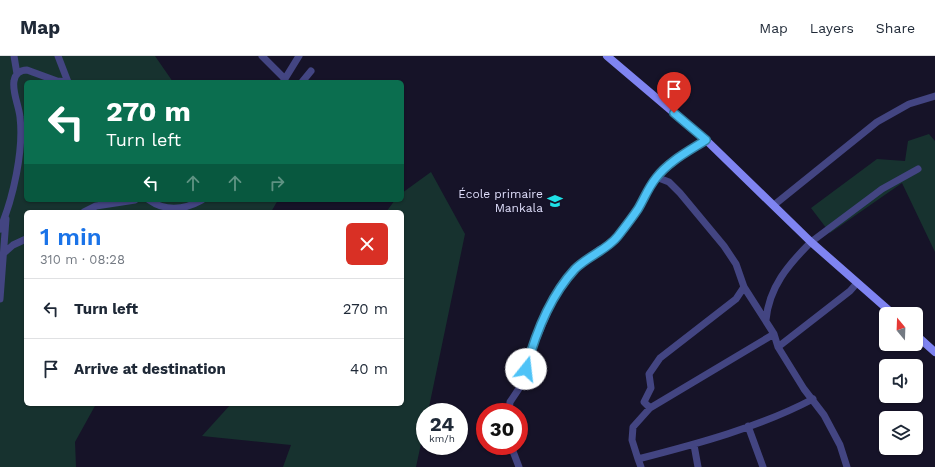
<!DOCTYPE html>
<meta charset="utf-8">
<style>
:root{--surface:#fff;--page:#f6f6f7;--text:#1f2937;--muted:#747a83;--line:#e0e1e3;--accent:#1a73e8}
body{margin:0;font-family:"Work Sans",sans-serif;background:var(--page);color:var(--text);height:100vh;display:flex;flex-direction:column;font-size:15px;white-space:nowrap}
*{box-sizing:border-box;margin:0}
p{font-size:13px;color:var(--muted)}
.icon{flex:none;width:22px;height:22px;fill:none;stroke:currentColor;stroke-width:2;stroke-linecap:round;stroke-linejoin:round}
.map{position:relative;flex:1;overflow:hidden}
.drawer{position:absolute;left:24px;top:154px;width:380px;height:196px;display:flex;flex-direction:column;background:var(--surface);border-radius:6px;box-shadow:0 1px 3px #0004}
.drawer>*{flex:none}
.hud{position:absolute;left:24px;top:24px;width:380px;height:122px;border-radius:6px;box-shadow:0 1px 3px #0004;background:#0b6e4f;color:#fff;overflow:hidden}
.needle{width:26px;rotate:341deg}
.buttons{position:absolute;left:879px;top:251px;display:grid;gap:8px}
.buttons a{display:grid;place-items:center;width:44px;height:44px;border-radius:6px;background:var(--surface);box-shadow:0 1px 3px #0004;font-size:20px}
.speed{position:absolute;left:416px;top:347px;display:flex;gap:8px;font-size:20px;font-weight:700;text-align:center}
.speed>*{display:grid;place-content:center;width:52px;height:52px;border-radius:50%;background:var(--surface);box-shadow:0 1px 3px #0004;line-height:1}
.speed small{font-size:10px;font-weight:400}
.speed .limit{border:6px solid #d22;background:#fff;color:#111}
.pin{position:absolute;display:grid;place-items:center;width:34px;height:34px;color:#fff;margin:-41px -17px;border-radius:50% 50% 50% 0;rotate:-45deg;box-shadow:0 0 4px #0007}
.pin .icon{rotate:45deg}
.me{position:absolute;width:44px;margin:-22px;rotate:16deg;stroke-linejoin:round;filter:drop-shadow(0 0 3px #0008)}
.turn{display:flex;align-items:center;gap:14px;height:84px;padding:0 16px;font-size:18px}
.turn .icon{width:52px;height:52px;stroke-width:2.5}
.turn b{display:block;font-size:28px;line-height:34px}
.lanes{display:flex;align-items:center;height:38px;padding:0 16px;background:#0003;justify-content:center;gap:20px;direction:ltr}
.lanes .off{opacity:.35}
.round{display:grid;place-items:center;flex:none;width:42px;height:42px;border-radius:6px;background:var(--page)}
.summary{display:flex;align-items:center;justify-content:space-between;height:68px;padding:0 16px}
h1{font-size:24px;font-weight:600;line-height:30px;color:var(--accent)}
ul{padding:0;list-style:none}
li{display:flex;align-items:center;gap:12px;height:60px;padding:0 16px;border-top:1px solid var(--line)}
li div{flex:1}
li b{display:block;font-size:15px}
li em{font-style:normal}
header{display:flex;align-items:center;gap:24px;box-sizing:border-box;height:56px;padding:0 20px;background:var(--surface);border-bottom:1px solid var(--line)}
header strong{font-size:19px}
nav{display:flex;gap:22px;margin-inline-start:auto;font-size:14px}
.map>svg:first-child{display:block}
.green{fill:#17322f}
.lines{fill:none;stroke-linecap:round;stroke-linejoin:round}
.street{stroke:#434582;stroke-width:7}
.secondary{stroke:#7f84f1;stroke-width:8}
.route-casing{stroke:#337fa1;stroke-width:10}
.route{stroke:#4fc3f7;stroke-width:7}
.labels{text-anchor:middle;stroke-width:3;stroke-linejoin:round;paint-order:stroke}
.poi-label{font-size:12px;fill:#dfdefb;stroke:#161328;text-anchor:end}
</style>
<header>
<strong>Map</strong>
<nav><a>Map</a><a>Layers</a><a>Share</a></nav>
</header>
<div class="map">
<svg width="935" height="411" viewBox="0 0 935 411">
<rect width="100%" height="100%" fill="#161328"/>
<path class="green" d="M0,0H155L173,26H26V144H278L271,156H26V348H96L75,386L76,411H0Z
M929,78L935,85V196L902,127L830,177L811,152L877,103L905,105L908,85Z
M431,116L465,178L428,356H425V369L416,411H283L291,389L202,380L231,348H402V156H386L395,144H402V137Z"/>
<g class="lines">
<path class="street" d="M14,0L17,18
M262,0L285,23
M283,26L299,0
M302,26L311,15
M656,121L669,126L680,137L724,190L736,208L744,231L774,278L778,291L804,333L824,359L840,389L847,411
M149,144C166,156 184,154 202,144
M774,149L877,66L909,48L935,40
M84,156L96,150L135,144
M0,173C13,143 24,94 20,61C19,50 12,36 14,25C15,18 20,14 27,14L57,25L68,26L58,0
M4,197L13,189L26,183
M0,243L6,163
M766,264C769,231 788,209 811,186L882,133L918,113
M778,291L850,235L857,227
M650,352L644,346L651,332L649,318L660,302L736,243L744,231
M509,356L510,346L522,328L530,298L553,244L575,213L600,193L609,190L617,181L638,153L649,132L667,110L706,84
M748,370L763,411
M694,389L698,411
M511,390L519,411
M638,403L632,384L633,371L650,352L774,278
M641,411L638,403C697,388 760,371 813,343"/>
<path class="secondary" d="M607,0L706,84L811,186L893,258
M916,279L935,296"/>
</g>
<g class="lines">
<g class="route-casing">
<path id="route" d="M526,313C535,279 551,239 575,213C588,200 607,194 618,180C625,171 632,162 638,153C644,143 648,132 656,122C669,105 689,95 706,84L674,57"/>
</g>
<use href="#route" class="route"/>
</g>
<defs>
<g id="school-bare" transform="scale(1.2)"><path d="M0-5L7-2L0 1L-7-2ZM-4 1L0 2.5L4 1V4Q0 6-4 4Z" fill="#1fe1e7" stroke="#161328" stroke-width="2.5" paint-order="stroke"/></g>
</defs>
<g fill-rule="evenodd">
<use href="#school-bare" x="555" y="145"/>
</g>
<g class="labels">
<g class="poi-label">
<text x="543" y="142">École primaire<tspan x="543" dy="14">Mankala</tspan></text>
</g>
</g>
</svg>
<div class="buttons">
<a><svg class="needle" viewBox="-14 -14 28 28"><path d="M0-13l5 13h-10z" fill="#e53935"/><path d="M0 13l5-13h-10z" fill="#747a83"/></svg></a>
<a><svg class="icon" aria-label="sound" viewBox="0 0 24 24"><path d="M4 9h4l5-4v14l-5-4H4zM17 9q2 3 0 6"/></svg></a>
<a><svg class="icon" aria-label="layers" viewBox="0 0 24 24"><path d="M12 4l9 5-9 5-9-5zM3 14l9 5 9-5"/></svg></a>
</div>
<div class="speed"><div>24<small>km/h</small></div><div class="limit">30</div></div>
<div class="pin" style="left:674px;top:57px;background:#d93025"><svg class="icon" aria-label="arrive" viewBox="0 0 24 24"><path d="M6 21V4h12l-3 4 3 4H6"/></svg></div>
<svg class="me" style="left:526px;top:313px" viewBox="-20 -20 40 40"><circle r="19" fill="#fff"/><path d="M0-13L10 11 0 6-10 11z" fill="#4fc3f7"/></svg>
<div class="hud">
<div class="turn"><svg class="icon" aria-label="left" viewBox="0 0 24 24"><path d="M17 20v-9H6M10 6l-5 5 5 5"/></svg><div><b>270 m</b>Turn left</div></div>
<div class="lanes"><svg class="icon" aria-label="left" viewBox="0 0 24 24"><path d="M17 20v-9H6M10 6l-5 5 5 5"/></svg><svg class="icon off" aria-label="ahead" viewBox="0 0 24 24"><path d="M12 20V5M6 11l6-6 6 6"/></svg><svg class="icon off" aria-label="ahead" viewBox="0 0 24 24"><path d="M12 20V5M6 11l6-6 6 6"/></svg><svg class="icon off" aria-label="right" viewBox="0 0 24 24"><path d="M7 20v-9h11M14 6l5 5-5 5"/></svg></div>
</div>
<section class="drawer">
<div class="summary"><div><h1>1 min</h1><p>310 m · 08:28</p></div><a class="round" style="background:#d93025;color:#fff"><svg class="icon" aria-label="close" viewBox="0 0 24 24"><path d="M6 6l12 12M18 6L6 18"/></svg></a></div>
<ul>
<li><svg class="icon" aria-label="left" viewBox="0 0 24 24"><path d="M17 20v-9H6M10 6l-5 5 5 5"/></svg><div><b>Turn left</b></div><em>270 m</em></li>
<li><svg class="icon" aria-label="arrive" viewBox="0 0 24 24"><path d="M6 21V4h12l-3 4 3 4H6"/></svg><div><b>Arrive at destination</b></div><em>40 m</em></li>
</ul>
</section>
</div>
